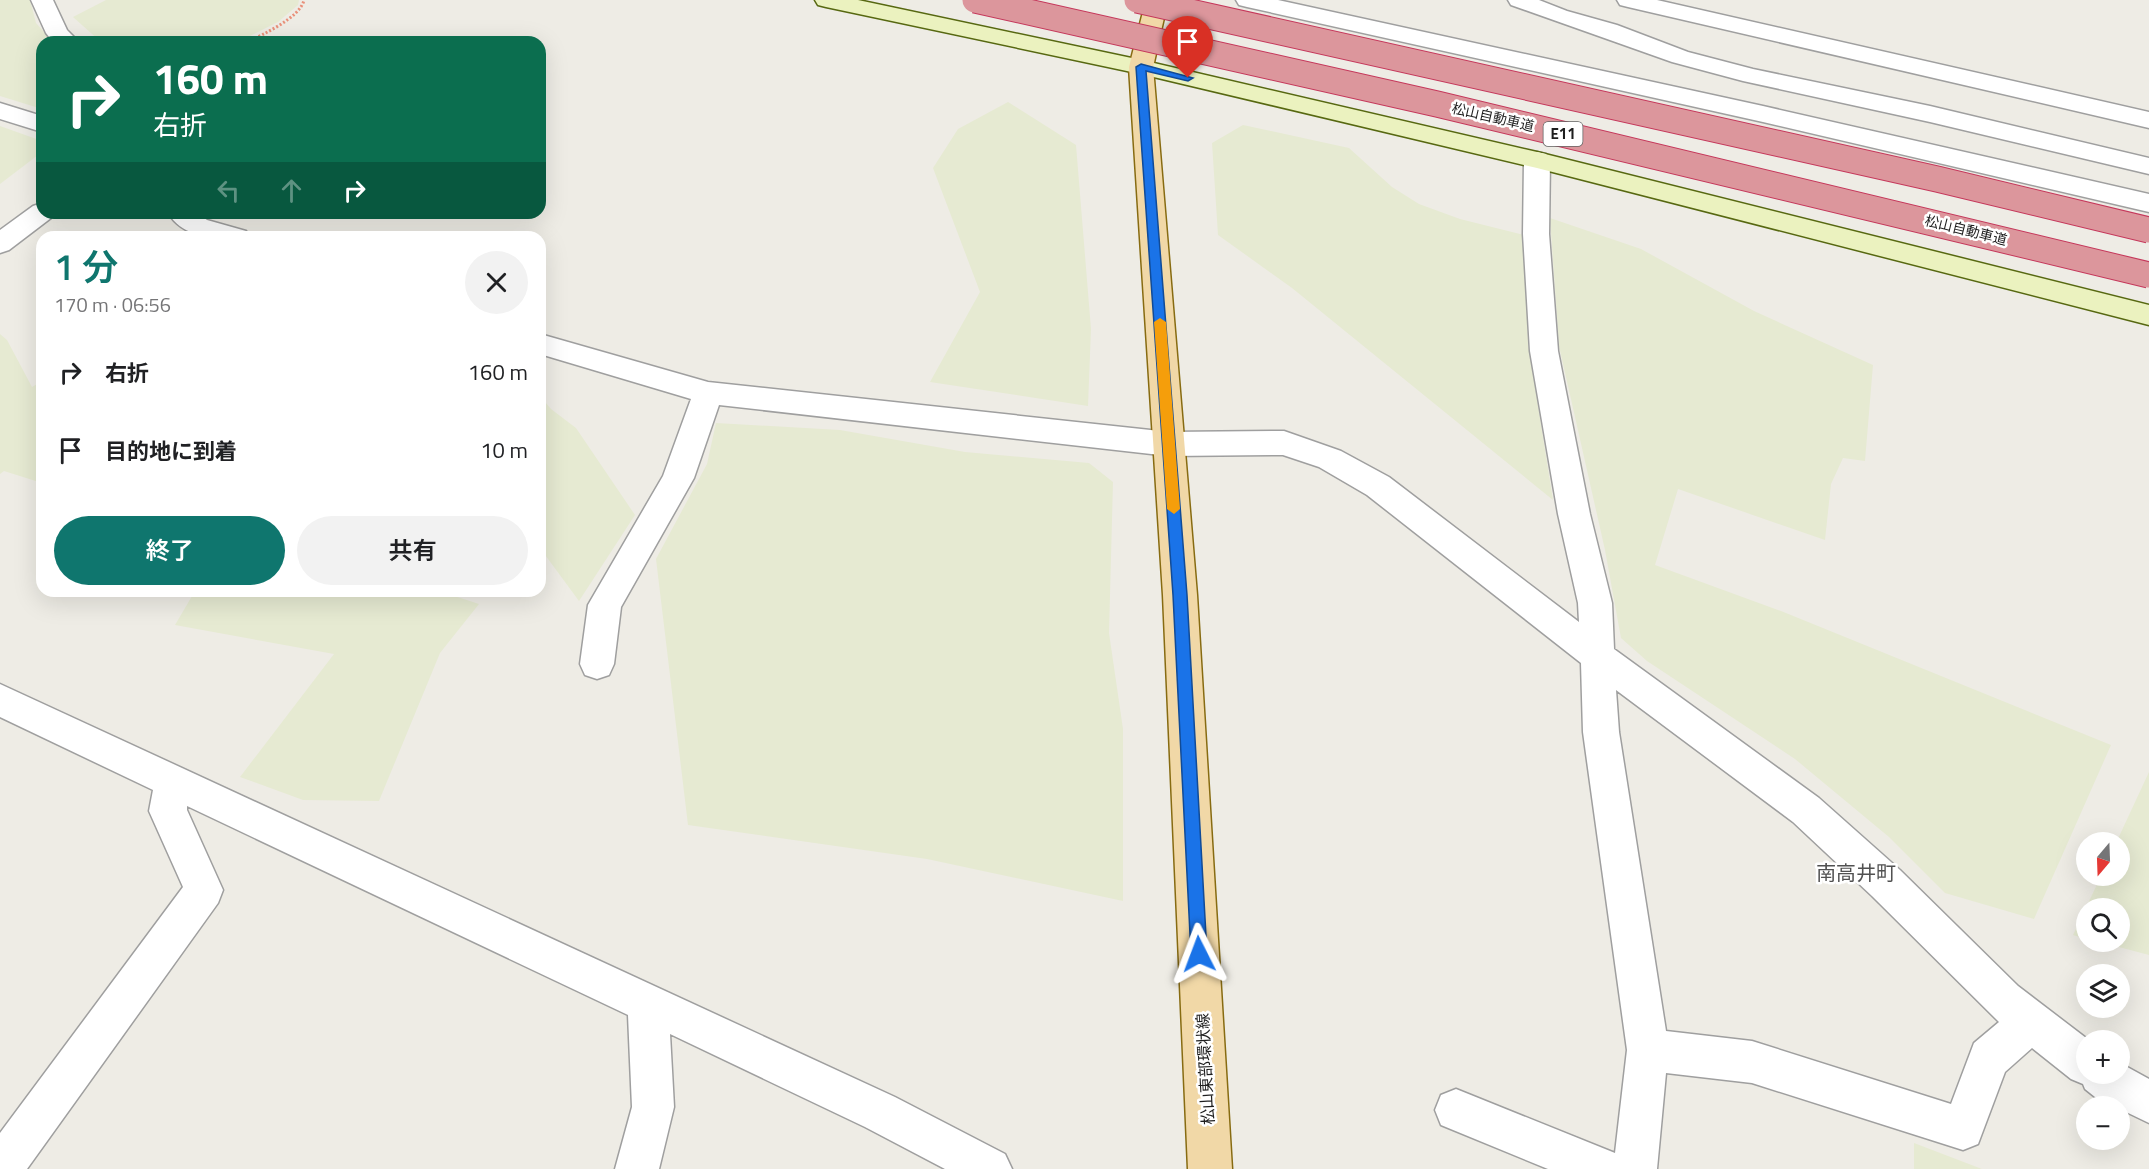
<!DOCTYPE html>
<html lang="ja">
<meta charset="utf-8">
<style>
:root{--surface:#fff;--page:#f2f2f2;--text:#202124;--muted:#757577;--accent:#0f766e}
body{margin:0;font-family:"Titillium Web","Noto Sans JP",sans-serif;background:var(--page);color:var(--text);height:100vh;display:flex;flex-direction:column;font-size:22px;white-space:nowrap}
*{box-sizing:border-box;margin:0}
p{font-size:20px;color:var(--muted)}
.icon{flex:none;width:33px;height:33px;fill:none;stroke:currentColor;stroke-width:2;stroke-linecap:round;stroke-linejoin:round}
.map{position:relative;flex:1;overflow:hidden}
.panel{position:absolute;left:36px;top:231px;width:510px;height:366px;display:flex;flex-direction:column;background:var(--surface);border-radius:18px;box-shadow:0 6px 24px #0002}
.panel>*{flex:none}
.guide{position:absolute;left:36px;top:36px;width:510px;height:183px;border-radius:18px;box-shadow:0 6px 24px #0002;background:#0b6e4f;color:#fff;overflow:hidden}
.needle{width:39px;rotate:199deg}
.tools{position:absolute;left:2076px;top:832px;display:grid;gap:12px}
.tools a{display:grid;place-items:center;width:54px;height:54px;border-radius:50%;background:var(--surface);box-shadow:0 6px 24px #0002;font-size:30px}
.pin{position:absolute;display:grid;place-items:center;width:51px;height:51px;color:#fff;margin:-62px -26px;border-radius:50% 50% 50% 0;rotate:-45deg;box-shadow:0 0 6px #0007}
.pin .icon{rotate:45deg}
.me{position:absolute;width:66px;margin:-33px;rotate:357deg;stroke-linejoin:round;filter:drop-shadow(0 0 4px #0008)}
.turn{display:flex;align-items:center;gap:21px;height:126px;padding:0 18px;font-size:27px}
.turn .icon{width:78px;height:78px;stroke-width:2.5}
.turn b{display:block;font-size:42px;line-height:51px}
.lanes{display:flex;align-items:center;height:57px;padding:0 18px;background:#0003;justify-content:center;gap:30px;direction:ltr}
.lanes .off{opacity:.35}
.round{display:grid;place-items:center;flex:none;width:63px;height:63px;border-radius:32px;background:var(--page)}
.head{display:flex;align-items:center;justify-content:space-between;height:102px;padding:0 18px}
h1{font-size:36px;font-weight:600;line-height:45px;color:var(--accent)}
.cta{display:flex;gap:12px;margin-top:auto;padding:12px 18px}
.cta a{flex:1;height:69px;border-radius:36px;background:var(--accent);color:#fff;font-size:24px;font-weight:600;line-height:69px;text-align:center}
.cta a+a{background:var(--page);color:var(--text)}
ul{padding:0;list-style:none}
li{display:flex;align-items:center;gap:18px;height:78px;padding:0 18px}
li div{flex:1}
li b{display:block;font-size:22px}
li em{font-style:normal}
.map>svg:first-child{display:block}
.farmland{fill:#e6ead2}
.lines{fill:none;stroke-linecap:round;stroke-linejoin:round}
.street-casing{stroke:#9f9f9f;stroke-width:3}
.secondary-casing{stroke:#576811;stroke-width:3}
.primary-casing{stroke:#876b11;stroke-width:3}
.path{stroke:#e9907a;stroke-width:3;stroke-dasharray:2 2;stroke-linecap:butt}
.street{fill:#fff;fill-rule:evenodd}
.secondary{fill:#ebf2bf;fill-rule:evenodd}
.primary{fill:#f1d8a7;fill-rule:evenodd}
.highway-bridge-casing{stroke:#c5385b;stroke-width:27;stroke-linecap:butt}
.highway-bridge{stroke:#dc969c;stroke-width:25}
.route{fill:#1a73e8;stroke:#114b97;stroke-width:1.5}
.slow{fill:#f59e0b}
.labels{text-anchor:middle;stroke-width:5;stroke-linejoin:round;paint-order:stroke}
.far-street-label{font-size:14px;fill:#1e1e1e;stroke:#fff}
.shield{fill:#fff;stroke:#626262;stroke-width:1.5}
.shield-label{font-size:15px;font-weight:bold;fill:#1e1e1e}
.street-label{font-size:16px;fill:#1e1e1e;stroke:#fff}
.quarter-label{font-size:20px;fill:#515151;stroke:#fff}
</style>
<div class="map">
<svg width="2149" height="1169" viewBox="0 0 2149 1169">
<rect width="100%" height="100%" fill="#eeece5"/>
<path class="farmland" d="M0,0H30L36,23L53,42H42V109L0,96Z
M106,0H299L298,5L278,22L244,39L232,42H101L73,17Z
M1008,102L1076,145L1091,329L1088,406L930,382L980,292L933,168L958,129Z
M1243,125L1349,148L1392,187L1419,204L1460,219L1524,235L1528,343L1553,500L1292,288L1218,235L1212,143Z
M0,126L42,141V152L0,184Z
M1550,218L1641,249L1754,311L1873,365L1865,461L1843,458L1831,484L1825,540L1678,489L1655,565L1781,611L2111,745L2034,919L1945,893L1889,837L1795,759L1647,661L1621,638L1605,550L1559,346Z
M0,334L7,340L32,387L42,381V483L4,471L0,474Z
M540,396L551,409L576,428L635,515L579,601L540,548Z
M716,423L840,430L965,452L1089,463L1113,482L1109,633L1123,729V901L927,859L688,825L656,559L707,464Z
M195,591H439L479,604L440,653L379,801L303,800L240,777L334,654L175,625Z
M2149,772V955L2100,942H2120V909H2086V939L2073,935L2101,876H2120V843H2116Z
M1914,1143L1982,1169H1914Z"/>
<g class="lines">
<g class="street-casing">
<path id="street" d="M31,0H53L67,30L79,42H53L46,33Z
M1236,0H1278L1763,106L2149,194V212L1763,122L1247,7L1239,5Z
M1508,0H1539L1567,11L1617,25L1688,52L1753,69L1930,106L2149,158V174L1930,122L1743,81L1672,62L1511,5Z
M1617,0H1657L2149,112V128L1628,7L1620,5Z
M0,103L42,116V132L0,119Z
M1537,152L1546,154L1550,160L1549,234L1558,351L1590,514L1612,603L1614,649L1819,798L1900,870L2018,986L2090,1041H2086V1074H2120V1063L2149,1079V1123L2095,1097L2085,1089L2083,1084L2071,1079L2032,1048L2005,1072L1978,1144L1963,1150L1752,1083L1666,1073L1657,1169H1548L1441,1125L1435,1110L1441,1095L1456,1089L1615,1153L1627,1050L1583,732L1581,663L1367,495L1319,467L1283,455L1169,456L719,405L694,478L621,607L614,664L609,675L597,679L585,675L580,664L588,605L663,476L691,399L540,354V334L708,382L1169,432L1284,431L1341,451L1389,477L1579,622L1578,603L1558,514L1530,351L1523,234L1524,160L1528,154ZM1616,690L1793,822L1872,896L1999,1022L1974,1043L1951,1104L1752,1041L1666,1031L1619,732Z
M42,203V213H54L51,218L9,250L0,253V230L33,206Z
M168,213H198L207,220L246,231L250,237C221,237 186,242 168,213Z
M0,684L895,1097L1005,1154L1012,1169H945L865,1127L670,1034L674,1107L659,1169H615L632,1107L628,1015L187,806V810L223,890L218,903L27,1169H0V1133L183,887L149,811L153,790L0,717Z"/>
</g>
<g class="secondary-casing">
<path id="secondary" d="M815,0H858L1141,60L1537,152L2149,305V325L1537,168L1141,74L826,7L818,5Z"/>
</g>
<g class="primary-casing">
<path id="primary" d="M1146,0H1168L1153,67L1197,595L1232,1169H1188L1163,595L1129,67Z"/>
</g>
<path class="path" d="M248,42C263,34 300,18 304,0"/>
<use href="#street" class="street"/>
<use href="#secondary" class="secondary"/>
<use href="#primary" class="primary"/>
<g class="highway-bridge-casing">
<path id="highway-bridge" d="M975,0L1437,104L2149,275
M1137,0L1937,179L2149,230"/>
</g>
<use href="#highway-bridge" class="highway-bridge"/>
</g>
<path class="route" d="M1141,64L1193,78L1188,81L1146,71L1187,595L1207,954L1205,960L1199,962L1193,960L1191,954L1173,595L1136,67Z"/>
<path class="slow" d="M1160,318L1166,322L1180,509L1174,514L1167,509L1154,322Z"/>
<g class="labels">
<g class="far-street-label">
<text transform="translate(1493 117) rotate(13)" y="5">松山自動車道</text>
<text transform="translate(1966 230) rotate(14)" y="5">松山自動車道</text>
</g>
<rect class="shield" x="1543.5" y="122" width="39" height="24" rx="4.5"/>
<g class="shield-label">
<text x="1563" y="139">E11</text>
</g>
<g class="street-label">
<text transform="translate(1205 1069) rotate(-93)" y="6">松山東部環状線</text>
</g>
<g class="quarter-label">
<text x="1856" y="880">南高井町</text>
</g>
</g>
</svg>
<div class="tools">
<a><svg class="needle" viewBox="-14 -14 28 28"><path d="M0-13l5 13h-10z" fill="#e53935"/><path d="M0 13l5-13h-10z" fill="#757577"/></svg></a>
<a><svg class="icon" aria-label="search" viewBox="0 0 24 24"><circle cx="10" cy="10" r="6"/><path d="M15 15l6 6"/></svg></a>
<a><svg class="icon" aria-label="layers" viewBox="0 0 24 24"><path d="M12 4l9 5-9 5-9-5zM3 14l9 5 9-5"/></svg></a>
<a>+</a>
<a>−</a>
</div>
<div class="pin" style="left:1188px;top:78px;background:#d93025"><svg class="icon" aria-label="arrive" viewBox="0 0 24 24"><path d="M6 21V4h12l-3 4 3 4H6"/></svg></div>
<svg class="me" style="left:1199px;top:954px" viewBox="-20 -20 40 40"><path d="M0-17L14 15 0 8-14 15z" fill="#1a73e8" stroke="#fff" stroke-width="4"/></svg>
<div class="guide">
<div class="turn"><svg class="icon" aria-label="right" viewBox="0 0 24 24"><path d="M7 20v-9h11M14 6l5 5-5 5"/></svg><div><b>160 m</b>右折</div></div>
<div class="lanes"><svg class="icon off" aria-label="left" viewBox="0 0 24 24"><path d="M17 20v-9H6M10 6l-5 5 5 5"/></svg><svg class="icon off" aria-label="ahead" viewBox="0 0 24 24"><path d="M12 20V5M6 11l6-6 6 6"/></svg><svg class="icon" aria-label="right" viewBox="0 0 24 24"><path d="M7 20v-9h11M14 6l5 5-5 5"/></svg></div>
</div>
<section class="panel">
<div class="head"><div><h1>1 分</h1><p>170 m · 06:56</p></div><a class="round"><svg class="icon" aria-label="close" viewBox="0 0 24 24"><path d="M6 6l12 12M18 6L6 18"/></svg></a></div>
<ul>
<li><svg class="icon" aria-label="right" viewBox="0 0 24 24"><path d="M7 20v-9h11M14 6l5 5-5 5"/></svg><div><b>右折</b></div><em>160 m</em></li>
<li><svg class="icon" aria-label="arrive" viewBox="0 0 24 24"><path d="M6 21V4h12l-3 4 3 4H6"/></svg><div><b>目的地に到着</b></div><em>10 m</em></li>
</ul>
<div class="cta"><a>終了</a><a>共有</a></div>
</section>
</div>
